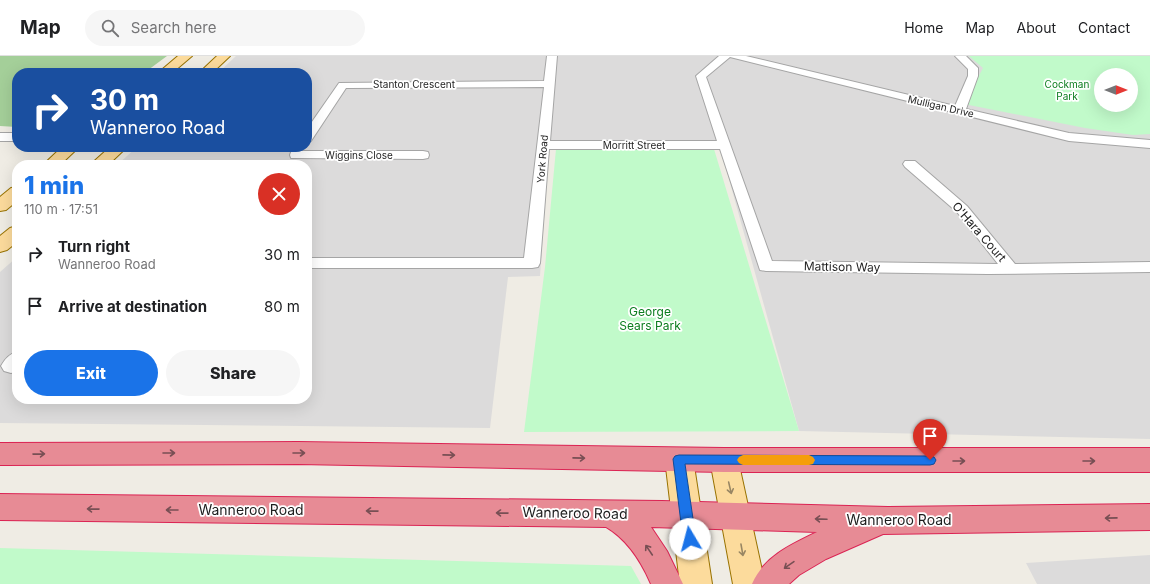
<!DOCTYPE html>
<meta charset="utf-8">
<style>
:root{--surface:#fff;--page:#f6f6f6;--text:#202124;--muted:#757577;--line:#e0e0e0;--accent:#1a73e8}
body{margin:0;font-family:Inter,sans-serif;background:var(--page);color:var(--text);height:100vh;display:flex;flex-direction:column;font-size:15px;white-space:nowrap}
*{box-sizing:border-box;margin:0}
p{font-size:13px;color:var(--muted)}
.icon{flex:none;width:22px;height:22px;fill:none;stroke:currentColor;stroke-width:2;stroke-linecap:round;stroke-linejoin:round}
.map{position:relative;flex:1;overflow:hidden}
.drawer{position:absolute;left:12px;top:104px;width:300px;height:244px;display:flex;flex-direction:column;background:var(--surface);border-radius:16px;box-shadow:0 4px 16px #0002}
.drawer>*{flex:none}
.hud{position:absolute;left:12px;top:12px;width:300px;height:84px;border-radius:16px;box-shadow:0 4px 16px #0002;background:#1a4fa0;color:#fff;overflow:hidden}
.needle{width:26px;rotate:90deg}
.buttons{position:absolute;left:1094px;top:12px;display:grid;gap:8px}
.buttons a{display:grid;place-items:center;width:44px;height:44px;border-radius:50%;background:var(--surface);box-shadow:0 4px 16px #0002;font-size:20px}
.pin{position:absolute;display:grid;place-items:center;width:34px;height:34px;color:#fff;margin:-41px -17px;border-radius:50% 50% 50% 0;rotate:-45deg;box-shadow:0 0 4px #0007}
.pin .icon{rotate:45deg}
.me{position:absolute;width:44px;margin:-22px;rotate:352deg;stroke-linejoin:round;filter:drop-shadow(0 0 3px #0008)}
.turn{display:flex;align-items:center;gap:14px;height:84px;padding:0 12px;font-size:18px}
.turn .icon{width:52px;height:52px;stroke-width:2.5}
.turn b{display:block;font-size:28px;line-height:34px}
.round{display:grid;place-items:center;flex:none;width:42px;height:42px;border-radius:21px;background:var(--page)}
.head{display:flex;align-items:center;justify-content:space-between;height:68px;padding:0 12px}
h1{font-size:24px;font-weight:800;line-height:30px;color:var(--accent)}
.primary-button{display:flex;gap:8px;margin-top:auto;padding:8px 12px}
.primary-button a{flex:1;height:46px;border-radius:24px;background:var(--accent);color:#fff;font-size:16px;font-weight:800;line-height:46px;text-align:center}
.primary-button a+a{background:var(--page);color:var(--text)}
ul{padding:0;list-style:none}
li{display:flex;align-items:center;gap:12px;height:52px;padding:0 12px}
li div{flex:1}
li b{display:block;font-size:15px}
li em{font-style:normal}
header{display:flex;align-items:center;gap:24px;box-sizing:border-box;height:56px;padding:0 20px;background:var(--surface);border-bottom:1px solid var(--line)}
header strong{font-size:19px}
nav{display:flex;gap:22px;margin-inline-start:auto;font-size:14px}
.search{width:280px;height:36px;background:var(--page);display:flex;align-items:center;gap:10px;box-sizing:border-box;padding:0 14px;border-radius:22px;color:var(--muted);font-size:15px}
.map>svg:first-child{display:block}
.residential{fill:#dcdbdb;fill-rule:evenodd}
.forest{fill:#a4cf99}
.park{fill:#c1faca;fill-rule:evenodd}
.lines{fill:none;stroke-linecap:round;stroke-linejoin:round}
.street-casing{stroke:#a5a5a5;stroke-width:2}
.primary-casing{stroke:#987200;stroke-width:2}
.highway-casing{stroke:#db2353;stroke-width:2}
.street{fill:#fff;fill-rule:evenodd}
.primary{fill:#fcdb9c;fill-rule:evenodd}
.highway{fill:#e78b95;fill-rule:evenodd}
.oneway{stroke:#784f54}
.oneway2{stroke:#988663}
.route{fill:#1a73e8;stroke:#114b97}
.slow{fill:#f59e0b}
.labels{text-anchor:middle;stroke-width:3.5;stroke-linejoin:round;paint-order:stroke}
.far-street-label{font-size:10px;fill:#1e1e1e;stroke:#fff}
.far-park-label{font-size:10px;fill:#0b7d1e;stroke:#fff}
.street-label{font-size:12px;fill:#1e1e1e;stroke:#fff}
.park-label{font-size:12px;fill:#0b7d1e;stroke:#fff}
.near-street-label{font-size:14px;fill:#1e1e1e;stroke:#fff}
</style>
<header>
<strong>Map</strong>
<div class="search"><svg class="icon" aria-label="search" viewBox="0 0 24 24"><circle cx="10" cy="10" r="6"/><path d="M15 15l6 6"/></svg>Search here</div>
<nav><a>Home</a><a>Map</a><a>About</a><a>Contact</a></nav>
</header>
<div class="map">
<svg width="1150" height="528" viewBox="0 0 1150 528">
<rect width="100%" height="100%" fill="#efece4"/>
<path class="residential" d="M236,0H1150V383L799,375L720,91H549L540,220L508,221L490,372L0,367V216L17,201V343H307V109H117L137,91H307V17H218ZM1101,19H1131V49H1101Z
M1150,499V528H1037L1026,507Z"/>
<path class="forest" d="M0,0H167L144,17H17V71L0,70Z"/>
<path class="park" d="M969,0H1150V78L1133,79L1085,72L964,48L983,12ZM1101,19H1131V49H1101Z
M556,93H714L799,375L524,376L545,211Z
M0,492L631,510L641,528H0Z"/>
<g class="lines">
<g class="street-casing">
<path id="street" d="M547,0H557L550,85H717L696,20L719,0H746L955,50L968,20V13L955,0H966L978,12V20L966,53L1069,77L1150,84V92L1069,85L730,1L706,21L772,205L998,208L957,156L905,111L903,108L905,105H915L967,150L1015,208L1150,206V216L988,218L766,215L760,214L720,93H549L540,207L538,211L532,212H307V202H524L544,31L346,32L311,85L307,86V73L339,27L544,25Z
M0,77H17V85H0Z
M296,95H423L428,96L429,99L428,102L423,103L291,102L290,99L291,96Z
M17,296V315L11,317L4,315L1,310C5,303 9,298 17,296Z"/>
</g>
<g class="primary-casing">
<path id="primary" d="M178,0H192L172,17H158Z
M217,0H230L212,17H199Z
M62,91H79L60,109H43Z
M110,91H127L108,109H90Z
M17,131V145L6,154L0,155V141L11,132Z
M17,170V186L7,194L0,196V180L10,172Z
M679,392L689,395L693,403L712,528H680L665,403L669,395Z
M724,392L734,396L738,404L765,528H733L710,404L714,396Z"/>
</g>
<g class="highway-casing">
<path id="highway" d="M298,386L724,392H1150V416H724L298,408L0,409V387Z
M0,438L662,445L888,451L1150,448V474L883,478L826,503L799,519L789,528H752C763,501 792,488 817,476L651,471L667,495L683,528H651C641,505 628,484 606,471L0,464Z"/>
</g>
<use href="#street" class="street"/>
<use href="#primary" class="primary"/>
<use href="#highway" class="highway"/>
</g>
<defs><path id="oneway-shaft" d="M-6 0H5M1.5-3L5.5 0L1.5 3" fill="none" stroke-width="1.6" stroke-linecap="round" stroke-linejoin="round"/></defs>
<g class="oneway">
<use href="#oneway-shaft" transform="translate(169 397)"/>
<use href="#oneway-shaft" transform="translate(299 397)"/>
<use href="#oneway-shaft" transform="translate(39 398) rotate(-1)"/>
<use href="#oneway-shaft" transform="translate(449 399) rotate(1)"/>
<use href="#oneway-shaft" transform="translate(579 402) rotate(1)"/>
<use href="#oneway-shaft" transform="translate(959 405)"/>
<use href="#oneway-shaft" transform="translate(1089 405)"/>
<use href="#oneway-shaft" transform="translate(93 453) rotate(-179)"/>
<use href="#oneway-shaft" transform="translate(172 454) rotate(-180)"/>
<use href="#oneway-shaft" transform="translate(372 455) rotate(-179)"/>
<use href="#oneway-shaft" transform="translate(502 457) rotate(-179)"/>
<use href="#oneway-shaft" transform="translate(1111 462) rotate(179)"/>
<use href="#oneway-shaft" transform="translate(821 463) rotate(-178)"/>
<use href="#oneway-shaft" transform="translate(649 494) rotate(-124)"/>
<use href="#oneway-shaft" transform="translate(789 509) rotate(145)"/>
</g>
<g class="oneway2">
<use href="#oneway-shaft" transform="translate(730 432) rotate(77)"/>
<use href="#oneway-shaft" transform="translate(742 494) rotate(80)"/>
</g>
<path class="route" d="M679,399L930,400L934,401L936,404L934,408L930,409L685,408L696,483L694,488L690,489L685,488L683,483L673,403L675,400Z"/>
<path class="slow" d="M743,399H809L813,401L815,404L813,408L809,409H743L739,407L737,404L739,401Z"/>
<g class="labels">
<g class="far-street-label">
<text x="414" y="32">Stanton Crescent</text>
<text transform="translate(941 50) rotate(13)" y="4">Mulligan Drive</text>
<text x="634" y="93">Morritt Street</text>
<text x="359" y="103">Wiggins Close</text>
<text transform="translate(542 103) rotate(-85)" y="4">York Road</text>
</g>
<g class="far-park-label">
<text x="1067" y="32">Cockman<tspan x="1067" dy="12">Park</tspan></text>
</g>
<g class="street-label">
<text transform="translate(979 176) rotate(49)" y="4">O'Hara Court</text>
<text transform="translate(842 211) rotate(1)" y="4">Mattison Way</text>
</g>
<g class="park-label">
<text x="650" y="260">George<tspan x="650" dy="14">Sears Park</tspan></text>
</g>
<g class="near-street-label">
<text x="251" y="459">Wanneroo Road</text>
<text transform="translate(575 457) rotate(1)" y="5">Wanneroo Road</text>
<text x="899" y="469">Wanneroo Road</text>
</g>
</g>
</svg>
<div class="buttons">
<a><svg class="needle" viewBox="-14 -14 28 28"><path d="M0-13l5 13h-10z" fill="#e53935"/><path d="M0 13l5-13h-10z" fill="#757577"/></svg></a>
</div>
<div class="pin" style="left:930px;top:404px;background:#d93025"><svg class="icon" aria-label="arrive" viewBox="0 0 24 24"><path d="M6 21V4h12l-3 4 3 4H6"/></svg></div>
<svg class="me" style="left:690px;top:483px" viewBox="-20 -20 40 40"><circle r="19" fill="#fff"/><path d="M0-13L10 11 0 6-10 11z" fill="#1a73e8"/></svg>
<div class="hud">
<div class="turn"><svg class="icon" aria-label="right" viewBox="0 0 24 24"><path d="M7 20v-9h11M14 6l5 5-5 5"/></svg><div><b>30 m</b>Wanneroo Road</div></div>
</div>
<section class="drawer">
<div class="head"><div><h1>1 min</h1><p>110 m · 17:51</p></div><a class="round" style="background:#d93025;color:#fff"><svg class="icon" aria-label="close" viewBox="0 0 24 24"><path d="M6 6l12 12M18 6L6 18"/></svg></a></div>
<ul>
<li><svg class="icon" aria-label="right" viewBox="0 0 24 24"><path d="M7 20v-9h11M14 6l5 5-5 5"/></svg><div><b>Turn right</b><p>Wanneroo Road</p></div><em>30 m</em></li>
<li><svg class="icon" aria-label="arrive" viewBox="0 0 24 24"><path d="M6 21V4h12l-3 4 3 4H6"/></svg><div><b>Arrive at destination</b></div><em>80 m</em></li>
</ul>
<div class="primary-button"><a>Exit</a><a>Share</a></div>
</section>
</div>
